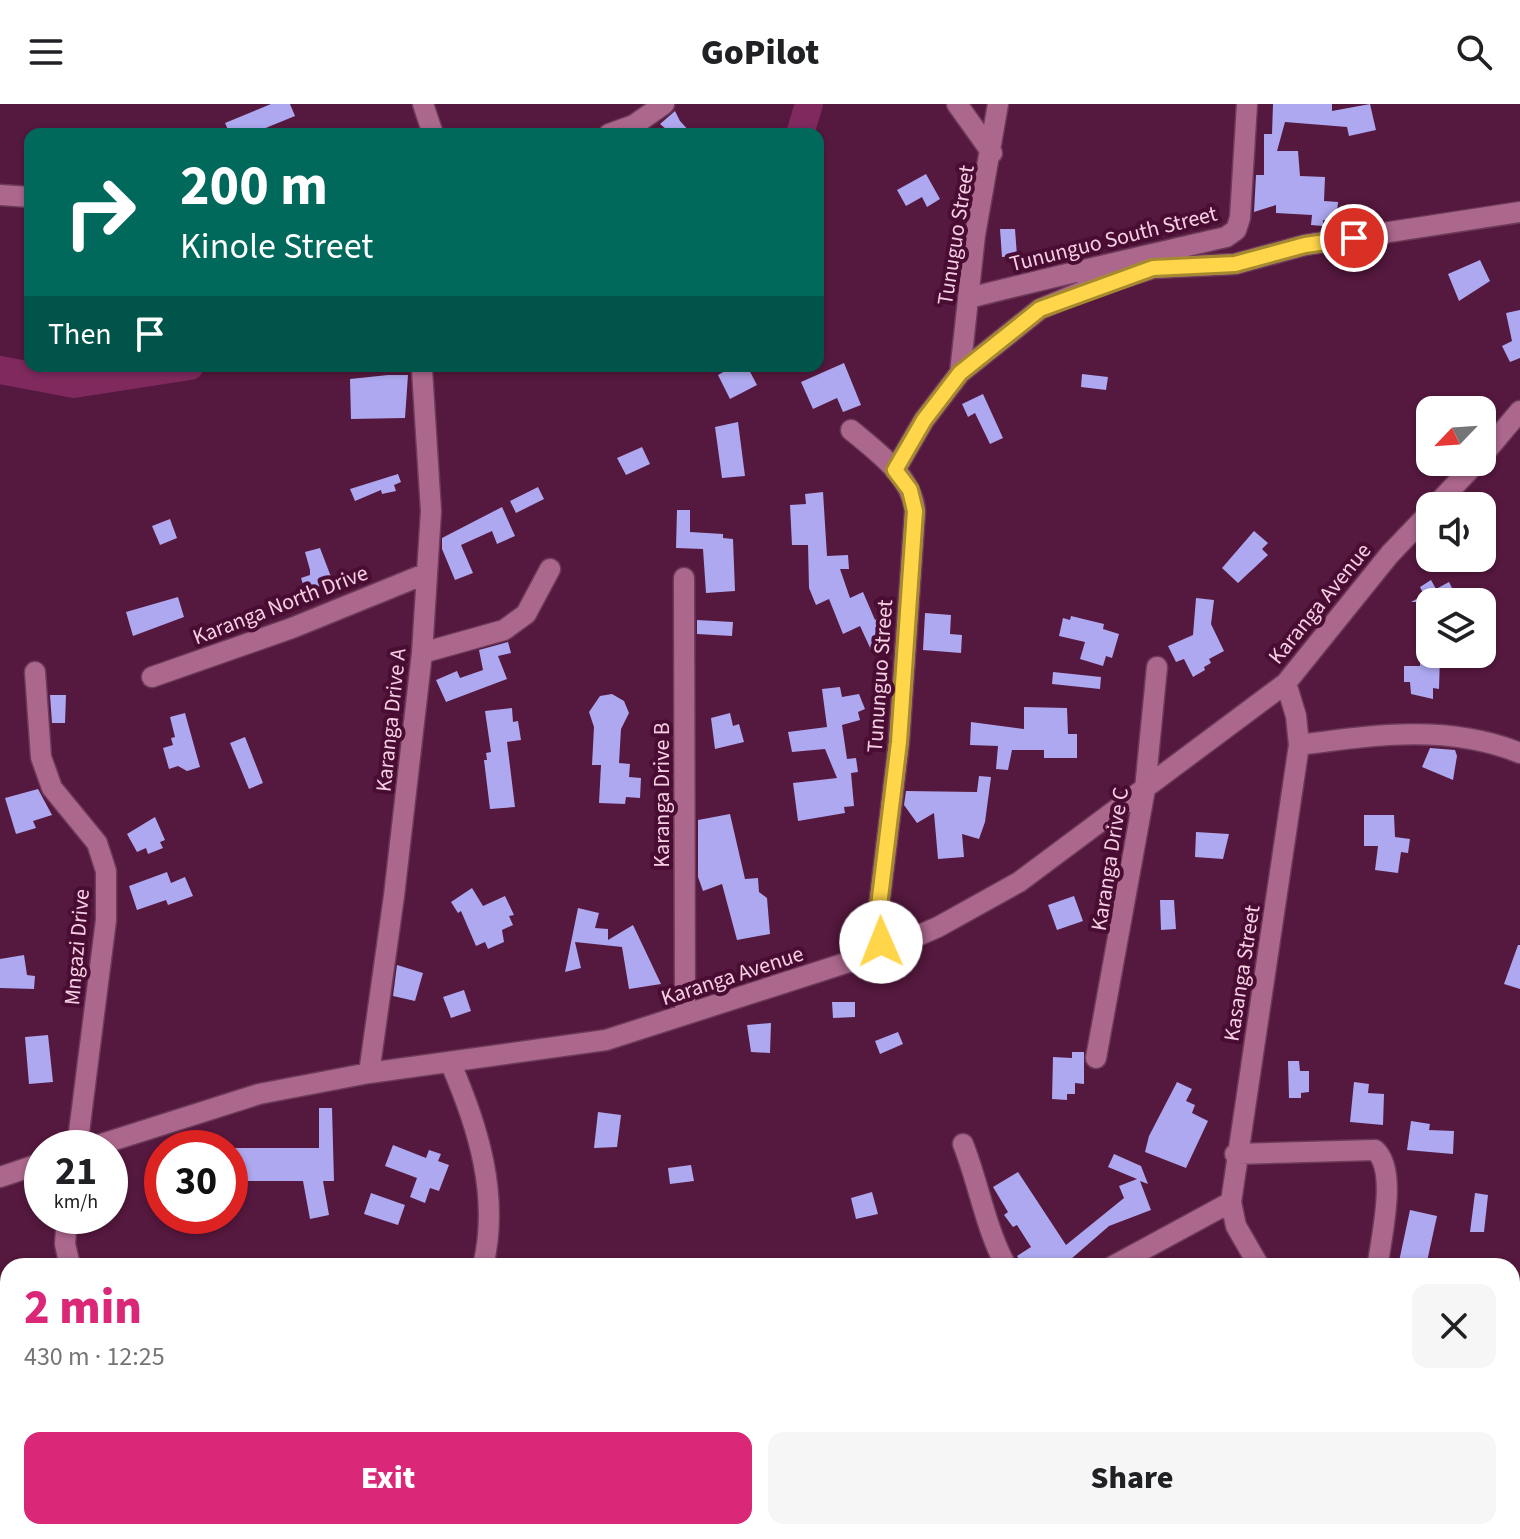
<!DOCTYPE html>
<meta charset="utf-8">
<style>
:root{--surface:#fff;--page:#f6f6f6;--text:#202124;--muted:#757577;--accent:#db2777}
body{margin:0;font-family:"Source Sans 3",sans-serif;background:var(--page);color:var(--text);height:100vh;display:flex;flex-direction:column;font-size:30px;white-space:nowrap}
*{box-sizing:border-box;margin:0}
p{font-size:26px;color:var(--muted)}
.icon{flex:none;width:44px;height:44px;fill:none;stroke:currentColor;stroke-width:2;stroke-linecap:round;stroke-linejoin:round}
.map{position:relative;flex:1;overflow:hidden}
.drawer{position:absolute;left:0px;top:1154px;width:1520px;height:282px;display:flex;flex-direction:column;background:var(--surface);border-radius:24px 24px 0 0;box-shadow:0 2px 6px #0004}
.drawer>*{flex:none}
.banner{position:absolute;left:24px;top:24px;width:800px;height:244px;border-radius:16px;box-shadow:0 2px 6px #0004;background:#00695c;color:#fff;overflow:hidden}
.needle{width:52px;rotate:245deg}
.buttons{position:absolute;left:1416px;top:292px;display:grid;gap:16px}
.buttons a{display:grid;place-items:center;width:80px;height:80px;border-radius:16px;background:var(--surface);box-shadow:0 2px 6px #0004;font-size:40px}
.speed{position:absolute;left:24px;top:1026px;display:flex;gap:16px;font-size:40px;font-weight:700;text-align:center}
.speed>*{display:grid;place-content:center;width:104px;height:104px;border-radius:50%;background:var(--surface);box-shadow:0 2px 6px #0004;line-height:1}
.speed small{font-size:20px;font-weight:400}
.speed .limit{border:12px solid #d22;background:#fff;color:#111}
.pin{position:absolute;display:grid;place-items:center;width:68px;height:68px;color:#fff;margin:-34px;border:4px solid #fff;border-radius:50%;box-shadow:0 2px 8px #0007}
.me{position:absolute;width:88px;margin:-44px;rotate:359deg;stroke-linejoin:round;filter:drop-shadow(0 0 6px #0008)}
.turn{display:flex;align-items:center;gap:28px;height:168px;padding:0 24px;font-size:36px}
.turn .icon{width:104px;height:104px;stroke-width:2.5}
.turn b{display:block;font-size:56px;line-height:68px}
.then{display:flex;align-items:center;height:76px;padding:0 24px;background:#0003;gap:16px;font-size:30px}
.round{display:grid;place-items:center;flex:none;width:84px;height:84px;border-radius:16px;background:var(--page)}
.head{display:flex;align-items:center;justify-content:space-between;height:136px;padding:0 24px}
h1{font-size:48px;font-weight:800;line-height:60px;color:var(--accent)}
.cta{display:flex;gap:16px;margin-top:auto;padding:16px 24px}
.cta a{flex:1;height:92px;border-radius:16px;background:var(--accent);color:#fff;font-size:32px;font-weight:800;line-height:92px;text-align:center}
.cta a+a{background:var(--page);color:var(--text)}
header{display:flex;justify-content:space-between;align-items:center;height:104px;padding:0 24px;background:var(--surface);font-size:36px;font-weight:800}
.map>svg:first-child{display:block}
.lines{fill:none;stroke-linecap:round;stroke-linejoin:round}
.river{stroke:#7f295e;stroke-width:28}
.building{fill:#ada8ef}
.minor-casing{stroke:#6d3a59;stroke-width:23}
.minor{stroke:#ac678d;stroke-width:20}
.route-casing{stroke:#a68a30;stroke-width:20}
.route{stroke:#ffd54a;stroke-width:14}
.labels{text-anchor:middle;stroke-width:8;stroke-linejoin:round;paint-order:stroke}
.street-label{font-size:22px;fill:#f6cfe3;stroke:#490d33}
</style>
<header><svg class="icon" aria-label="menu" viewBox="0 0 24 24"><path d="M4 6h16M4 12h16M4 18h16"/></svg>GoPilot<svg class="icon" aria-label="search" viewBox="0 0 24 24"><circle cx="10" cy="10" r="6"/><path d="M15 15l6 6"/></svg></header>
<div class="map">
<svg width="1520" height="1435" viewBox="0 0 1520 1435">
<rect width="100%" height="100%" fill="#55183e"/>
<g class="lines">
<path class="river" d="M800,30L809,0
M0,266L74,280L190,262"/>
</g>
<path class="building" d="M271,0H290L295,12L251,30H230L225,19Z
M1273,0H1332V7L1370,0L1376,26L1349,32L1347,23L1285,18L1277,47H1298L1300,72L1325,73L1324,97L1338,98L1336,118L1323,116V122L1311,121L1312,111L1276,109V101L1254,108L1256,71H1264V30H1272Z
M675,7L680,17L692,30H672L660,20Z
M926,70L940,95L927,103L922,93L906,102L897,86Z
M1000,125H1015L1017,152L1002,153Z
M1480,156L1490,177L1459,197L1448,170Z
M1520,206V254L1510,258L1502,242L1512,237L1506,209Z
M844,259L861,301L843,308L837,294L813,305L801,278Z
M734,262H747L757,281L730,295L718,271Z
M1082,270L1108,273L1106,286L1081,283Z
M388,271H408L405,314L351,315L350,275Z
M983,290L1003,334L990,340L975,309L968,313L962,300Z
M738,318L745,372L722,374L715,323Z
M642,343L650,360L626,371L617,354Z
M398,370L401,378L394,381L396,387L382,390L381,386L355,397L350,385Z
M538,383L544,395L516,409L510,397Z
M823,388L827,452L848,451L849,465H840L850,494L863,488L875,516L880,513L889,534L881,537L883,543L872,548L860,522L843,530L829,495L816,501L809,484L808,441H792L790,401L806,400L805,390Z
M502,403L515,432L497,440L492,427L461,441L473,469L455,476L442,445V434Z
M677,406H690V428L723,430V434L733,435L735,487L706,489L703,445L676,444Z
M170,415L177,434L160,441L152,422Z
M1254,427L1268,439L1262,445L1268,451L1238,479L1222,464Z
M320,444L333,478L305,487L301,474L310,471V466L305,448Z
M1431,476L1436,485L1449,478L1459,498H1411L1424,491L1420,483Z
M178,493L184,513L133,532L126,508Z
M1196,494L1214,496L1211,520L1224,547L1209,555L1211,559L1204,563L1205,566L1193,573L1184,555L1176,558L1168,542L1193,531Z
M925,509L951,511L950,530L962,531L961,549L923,546Z
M1071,512L1104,520L1103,525L1119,530L1112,554L1106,552L1103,562L1080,555L1085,538L1059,532L1063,514L1070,516Z
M697,516L733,518L732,532L697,530Z
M508,538L511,549L498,552L507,575L446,598L436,576L457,567L460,574L483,566L479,546Z
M1420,551L1440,552L1439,585L1433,584V595L1411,590L1410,578H1404V562H1420Z
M1053,568L1101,573L1100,585L1052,580Z
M840,583L842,593L859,590L865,605L858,608L860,616L842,621L847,655L856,654L858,668L851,669L854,702L844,703L845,709L798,717L793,679L837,674L825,645L792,648L788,628L827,623L822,585Z
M612,590L624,597L629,609L621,625L619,659L630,660L629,673L641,674L640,694L626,693L625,700L599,699L601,661H592L594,623L589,608L600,592Z
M50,591H66L65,619H52Z
M1024,603L1067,604L1068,630H1077V654H1044V646H1012L1008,666L996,665L998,642L970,641L971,618L1024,625Z
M512,604L513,618L518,617L521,636L507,638L515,703L490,705L484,656H487L486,649L491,648L485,607Z
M185,609L200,663L187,667L178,662L169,665L163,644L173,641L171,634L175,633L170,613Z
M730,609L733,622L739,620L744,638L715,645L711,614Z
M245,633L263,679L249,685L230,639Z
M1430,644L1455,646L1457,652L1453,676L1422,663Z
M979,672L991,673L985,718L979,735L962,730L964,753L938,755L934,709L917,719L904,701L906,687L977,688Z
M38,685L52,711L33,717L36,724L16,730L5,694Z
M730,710L745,775L758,774L759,788L767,794L770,830L737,836L722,780L703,787L698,773V716Z
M1364,711H1394L1395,733L1410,735L1408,749L1401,748L1398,769L1375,766L1378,742H1364Z
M155,713L165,736L160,738L163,744L148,750L146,744L137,748L127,730Z
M1196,728L1229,730L1223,755L1195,753Z
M167,768L171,779L185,773L193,792L168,801L166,796L137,806L129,782Z
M472,784L483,802L505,792L514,811L509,812L513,821L502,826L504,838L488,845L485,838L476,842L461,807L458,809L451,798Z
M1074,792L1083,817L1057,826L1048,801Z
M1160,796H1174L1176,825L1161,826Z
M578,804L599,809L595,824L608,825V836L633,821L661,880L629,885L622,843L575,838L581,864L565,868Z
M1518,841H1520V885L1504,880Z
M24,851L27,871L35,872L34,885L0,884V855Z
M397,861L423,869L415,897L393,892Z
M464,886L471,907L451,914L443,893Z
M832,898H855V913L833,914Z
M771,919L770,949L751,948L747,921Z
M898,928L903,940L880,950L875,937Z
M48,931L53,978L29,980L25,933Z
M1072,948H1084V980L1075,979V990H1067V996L1052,995L1053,953L1072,954Z
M1288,957H1299L1300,967H1309V988L1301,989V994H1289Z
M1177,978L1192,985L1186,997L1195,1001L1192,1009L1208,1017L1186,1064L1145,1048L1149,1032Z
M1354,978L1369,980L1368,989L1384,990L1383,1021L1350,1018Z
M319,1004H332L334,1077H323L329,1111L310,1115L303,1077H230V1044H319Z
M598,1008L621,1011L617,1043L594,1044Z
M1411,1017L1430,1020L1429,1026L1454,1027L1453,1050L1407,1046Z
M393,1041L426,1054L429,1046L441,1050L438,1057L449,1061L439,1087L430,1084L425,1099L410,1093L417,1074L385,1062Z
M1114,1050L1141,1062L1148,1080L1140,1077L1151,1106L1109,1122L1063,1162H1024L1017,1152L1031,1143L1017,1121L1013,1123L1004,1111L1008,1108L993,1083L1018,1068L1066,1141L1124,1094L1119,1082L1137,1075L1108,1063Z
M691,1061L694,1077L670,1080L668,1064Z
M872,1088L878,1110L856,1115L851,1094Z
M371,1089L405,1101L398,1121L364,1110Z
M1475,1089L1488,1091L1484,1128H1470Z
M1410,1106L1437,1112L1426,1162H1398Z"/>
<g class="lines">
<g class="minor-casing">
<path id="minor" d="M423,0L433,30
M957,0L992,49
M609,30L634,21L664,0
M0,91L30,93
M969,194C1055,172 1140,153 1226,133L1236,126L1240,114L1247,0
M960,269L975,131L998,0
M851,326C876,347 912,372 915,407L899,638L879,802L883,847
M1482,352L1520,307
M895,366L924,316L960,269L1040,205L1095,182L1153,164L1235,160L1305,141L1520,108
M1435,402L1477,358
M684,474L685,909
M422,549L504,526L526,510L550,465
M35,568L41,653L52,684L97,739L106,767V816L77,1044
M152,573L292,524L425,470
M1299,641C1374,631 1448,620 1520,649
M1096,954L1145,685L1157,563
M450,958C478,1022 500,1092 483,1162
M369,969L394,792L422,549L431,407L422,266
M963,1040C979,1080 985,1123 1006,1162
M89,1044L259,990L369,969L606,936L883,847L938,823L1019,778L1286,579L1390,450L1430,408
M1235,1050L1375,1046C1398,1066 1381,1132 1378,1160
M0,1073L42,1059
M67,1112L65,1140L70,1162
M1113,1162L1231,1098
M1259,1162L1236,1122L1231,1098L1299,641L1296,612L1286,579
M176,1428L180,1435
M435,1428L436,1435
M695,1428L698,1435
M867,1428L871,1435
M1432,1428L1437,1435
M115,1435L116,1428
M336,1435L337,1428
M738,1435L742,1428
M1213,1435L1274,1428
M1326,1435V1428
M1360,1435L1370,1428"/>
</g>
<use href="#minor" class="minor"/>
</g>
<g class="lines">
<g class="route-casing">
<path id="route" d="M881,838L879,802L899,638L915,407L910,386L895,366L924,316L960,269L1040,205L1153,164L1235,160L1305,141L1354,134"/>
</g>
<use href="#route" class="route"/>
</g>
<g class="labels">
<g class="street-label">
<text transform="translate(955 131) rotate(-81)" y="8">Tunuguo Street</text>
<text transform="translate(1113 134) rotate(-14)" y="8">Tununguo South Street</text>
<text transform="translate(1319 499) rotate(-51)" y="8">Karanga Avenue</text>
<text transform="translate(280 500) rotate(-21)" y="8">Karanga North Drive</text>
<text transform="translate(879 572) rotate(-86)" y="8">Tununguo Street</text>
<text transform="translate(390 616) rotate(-84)" y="8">Karanga Drive A</text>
<text transform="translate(661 691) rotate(-90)" y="8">Karanga Drive B</text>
<text transform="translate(1109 755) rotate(-81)" y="8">Karanga Drive C</text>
<text transform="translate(76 843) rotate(-85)" y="8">Mngazi Drive</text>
<text transform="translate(1241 869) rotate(-81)" y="8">Kasanga Street</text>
<text transform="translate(732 871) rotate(-18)" y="8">Karanga Avenue</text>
</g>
</g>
</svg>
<div class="buttons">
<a><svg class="needle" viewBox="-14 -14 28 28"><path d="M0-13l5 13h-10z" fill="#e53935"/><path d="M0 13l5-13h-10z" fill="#757577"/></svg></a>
<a><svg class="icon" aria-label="sound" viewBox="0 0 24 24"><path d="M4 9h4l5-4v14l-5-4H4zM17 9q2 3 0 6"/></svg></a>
<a><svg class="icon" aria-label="layers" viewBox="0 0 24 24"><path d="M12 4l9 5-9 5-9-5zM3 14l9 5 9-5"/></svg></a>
</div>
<div class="speed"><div>21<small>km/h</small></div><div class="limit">30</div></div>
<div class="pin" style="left:1354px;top:134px;background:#d93025"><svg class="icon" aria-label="arrive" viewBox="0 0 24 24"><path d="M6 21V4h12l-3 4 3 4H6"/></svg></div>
<svg class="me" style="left:881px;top:838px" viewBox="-20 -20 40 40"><circle r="19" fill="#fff"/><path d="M0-13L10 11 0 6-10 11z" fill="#ffd54a"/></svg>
<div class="banner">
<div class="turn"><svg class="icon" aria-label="right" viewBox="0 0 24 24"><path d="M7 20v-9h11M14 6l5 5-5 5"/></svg><div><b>200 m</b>Kinole Street</div></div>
<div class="then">Then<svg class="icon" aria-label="arrive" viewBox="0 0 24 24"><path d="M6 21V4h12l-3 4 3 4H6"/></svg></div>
</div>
<section class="drawer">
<div class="head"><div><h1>2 min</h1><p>430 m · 12:25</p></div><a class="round"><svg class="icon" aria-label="close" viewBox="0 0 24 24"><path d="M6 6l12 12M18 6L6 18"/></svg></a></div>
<div class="cta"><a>Exit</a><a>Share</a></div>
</section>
</div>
